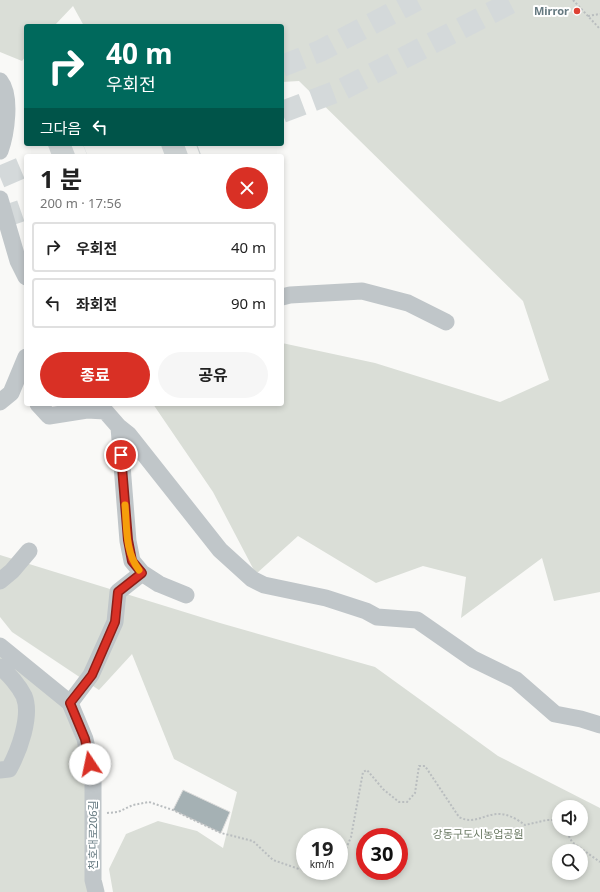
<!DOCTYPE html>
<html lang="ko">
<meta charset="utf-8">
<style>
:root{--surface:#fff;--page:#f6f6f6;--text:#222;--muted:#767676;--line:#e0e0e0;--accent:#d93025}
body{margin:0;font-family:"Noto Sans","Noto Sans KR",sans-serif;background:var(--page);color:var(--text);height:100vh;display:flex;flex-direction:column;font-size:15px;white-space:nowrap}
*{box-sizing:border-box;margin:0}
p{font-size:13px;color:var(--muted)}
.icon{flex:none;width:22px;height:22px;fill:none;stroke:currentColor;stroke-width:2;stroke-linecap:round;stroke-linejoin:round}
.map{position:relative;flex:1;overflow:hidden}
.details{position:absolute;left:24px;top:154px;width:260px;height:252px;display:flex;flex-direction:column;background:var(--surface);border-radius:4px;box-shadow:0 2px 6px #0003}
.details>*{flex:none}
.top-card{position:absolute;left:24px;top:24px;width:260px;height:122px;border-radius:4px;box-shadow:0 2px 6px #0003;background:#00695c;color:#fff;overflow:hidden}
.buttons{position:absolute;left:552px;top:800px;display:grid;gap:8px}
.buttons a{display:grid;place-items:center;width:36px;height:36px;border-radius:50%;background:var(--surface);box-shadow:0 2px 6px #0003;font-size:20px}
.speed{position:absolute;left:296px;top:828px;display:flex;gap:8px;font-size:20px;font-weight:700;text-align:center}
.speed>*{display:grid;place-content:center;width:52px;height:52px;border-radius:50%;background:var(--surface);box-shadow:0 2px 6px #0003;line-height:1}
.speed small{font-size:10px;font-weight:400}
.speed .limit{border:6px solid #d22;background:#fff;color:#111}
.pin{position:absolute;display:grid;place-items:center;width:34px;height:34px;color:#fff;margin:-17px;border:2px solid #fff;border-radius:50%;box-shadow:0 1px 4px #0007}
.me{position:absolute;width:44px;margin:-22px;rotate:349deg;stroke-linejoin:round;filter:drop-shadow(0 0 3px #0008)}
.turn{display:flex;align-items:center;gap:14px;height:84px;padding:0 16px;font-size:18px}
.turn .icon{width:52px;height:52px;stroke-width:2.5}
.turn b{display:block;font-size:28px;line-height:34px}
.then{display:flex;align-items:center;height:38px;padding:0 16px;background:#0003;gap:8px;font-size:15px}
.round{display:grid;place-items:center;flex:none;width:42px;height:42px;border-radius:21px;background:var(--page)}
.summary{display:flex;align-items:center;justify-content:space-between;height:68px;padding:0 16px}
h1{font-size:24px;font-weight:700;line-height:30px}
.primary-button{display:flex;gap:8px;margin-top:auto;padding:8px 16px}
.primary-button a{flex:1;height:46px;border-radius:24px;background:var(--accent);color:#fff;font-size:16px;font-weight:700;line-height:46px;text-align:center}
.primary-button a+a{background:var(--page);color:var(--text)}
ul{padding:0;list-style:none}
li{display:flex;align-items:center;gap:12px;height:50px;margin:0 8px 6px;padding:0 8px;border:2px solid var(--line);border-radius:4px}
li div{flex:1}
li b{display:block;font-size:15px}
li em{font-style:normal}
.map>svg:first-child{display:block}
.green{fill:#daded7;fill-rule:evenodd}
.building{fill:#a5b1b4;stroke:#dbdbda}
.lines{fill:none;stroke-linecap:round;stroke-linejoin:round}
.highway-tunnel{stroke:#d4d9da;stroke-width:22;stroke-dasharray:22 11;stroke-linecap:butt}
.path{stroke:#b9bdbf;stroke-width:2;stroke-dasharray:2 2;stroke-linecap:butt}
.minor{stroke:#c0c6c9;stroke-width:17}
.route-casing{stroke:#8d1f18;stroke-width:10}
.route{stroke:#d93025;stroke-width:7}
.slow{stroke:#f59e0b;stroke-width:7}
.poi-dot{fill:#de4133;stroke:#fff;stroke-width:1.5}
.labels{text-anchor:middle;stroke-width:4;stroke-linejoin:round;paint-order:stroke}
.poi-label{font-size:11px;font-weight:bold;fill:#667a81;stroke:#fff;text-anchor:end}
.park-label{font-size:11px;fill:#6b7a64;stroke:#fff}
.street-label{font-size:11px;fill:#667a81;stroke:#fff}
</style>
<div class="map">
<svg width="600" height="892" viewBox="0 0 600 892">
<rect width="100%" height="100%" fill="#f9f9f7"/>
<path class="green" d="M0,0H600V592L554,601L542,558L461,618L466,577L423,566L376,583L298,536L256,574L213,492L153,404H282V343L375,363L500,402L549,380L523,301L299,81L282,82V26H84L73,6L54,26H26V56L22,61L0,52Z
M0,555L220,623L375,667L498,756L600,808V892H113L109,869L126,834L158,821L197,831L223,848L237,792L174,759L132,654L99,690L12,632L0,617ZM559,807H581V829H559ZM305,837H339V871H305ZM365,837H399V871H365ZM559,851H581V873H559Z
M0,655L64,707L78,744L86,780L90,892H0Z"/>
<path class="building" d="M183,790L230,812L221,833L173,810Z"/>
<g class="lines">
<path class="highway-tunnel" d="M282,66L320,51L417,0
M282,112L343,89L516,0
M52,156L83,144
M165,156L197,144
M0,177L26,166
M0,218L26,209"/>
<path class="path" d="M573,0L600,29
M588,16L600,14
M107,813L118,812L133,805L149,802L173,810L221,833L253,841L273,860L299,869L305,867
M565,829L572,842L600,862
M339,857L343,856L351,837L363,772L367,770L383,789L399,802H407L415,793L419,766H425L459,817C474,825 484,814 499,814C509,814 518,820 525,825L547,820H556L559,823"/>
<path class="minor" d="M0,81C12,96 6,134 0,151
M0,199L18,261L26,277
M282,297L290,295L362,291L408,303L446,322
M0,402L11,393L26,357
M38,404L49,416L87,410L105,411L119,427L128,541L132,561L142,573L159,584L186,595
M119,427L129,435L220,550L252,579L264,585L326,598L366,611L377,617L417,620L473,659L516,680L555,714L581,719L600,725
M0,581L12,571L29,551
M0,646L70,703L85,739L93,777V880L96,892
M0,667C9,674 19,686 24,696C32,716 19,751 9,769L0,770
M70,703L91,675L115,622L118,592L142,573"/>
</g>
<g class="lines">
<g class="route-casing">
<path id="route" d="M90,764L85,739L70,703L92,675L115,622L118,592L142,573L132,561L128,540L121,455"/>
</g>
<use href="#route" class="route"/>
<path class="slow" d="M125,505C127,527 125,552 139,570"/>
</g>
<circle class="poi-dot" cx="577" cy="11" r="4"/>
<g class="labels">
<g class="poi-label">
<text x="569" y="15">Mirror</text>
</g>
<g class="park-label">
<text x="478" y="838">강동구도시농업공원</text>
</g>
<g class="street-label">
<text transform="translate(93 835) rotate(-90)" y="4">천호대로206길</text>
</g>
</g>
</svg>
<div class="buttons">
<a><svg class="icon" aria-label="sound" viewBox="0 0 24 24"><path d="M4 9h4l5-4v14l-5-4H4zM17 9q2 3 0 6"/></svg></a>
<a><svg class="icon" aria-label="search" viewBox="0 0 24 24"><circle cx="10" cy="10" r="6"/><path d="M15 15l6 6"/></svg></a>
</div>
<div class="speed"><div>19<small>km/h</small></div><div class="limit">30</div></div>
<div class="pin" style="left:121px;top:455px;background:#d93025"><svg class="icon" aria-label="arrive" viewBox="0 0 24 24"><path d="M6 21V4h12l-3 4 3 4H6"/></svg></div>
<svg class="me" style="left:90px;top:764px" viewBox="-20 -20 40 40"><circle r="19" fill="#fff"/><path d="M0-13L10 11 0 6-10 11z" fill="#d93025"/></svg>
<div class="top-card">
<div class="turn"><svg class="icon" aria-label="right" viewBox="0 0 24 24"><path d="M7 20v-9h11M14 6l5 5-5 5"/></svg><div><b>40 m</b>우회전</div></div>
<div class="then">그다음<svg class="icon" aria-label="left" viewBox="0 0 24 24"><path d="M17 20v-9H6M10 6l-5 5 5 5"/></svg></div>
</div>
<section class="details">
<div class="summary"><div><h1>1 분</h1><p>200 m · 17:56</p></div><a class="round" style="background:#d93025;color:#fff"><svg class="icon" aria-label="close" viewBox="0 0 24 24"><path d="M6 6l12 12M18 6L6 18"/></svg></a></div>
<ul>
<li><svg class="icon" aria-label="right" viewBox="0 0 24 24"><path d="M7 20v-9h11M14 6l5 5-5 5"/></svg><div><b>우회전</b></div><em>40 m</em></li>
<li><svg class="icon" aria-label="left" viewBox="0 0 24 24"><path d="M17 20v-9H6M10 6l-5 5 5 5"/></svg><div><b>좌회전</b></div><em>90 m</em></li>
</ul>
<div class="primary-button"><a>종료</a><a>공유</a></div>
</section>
</div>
